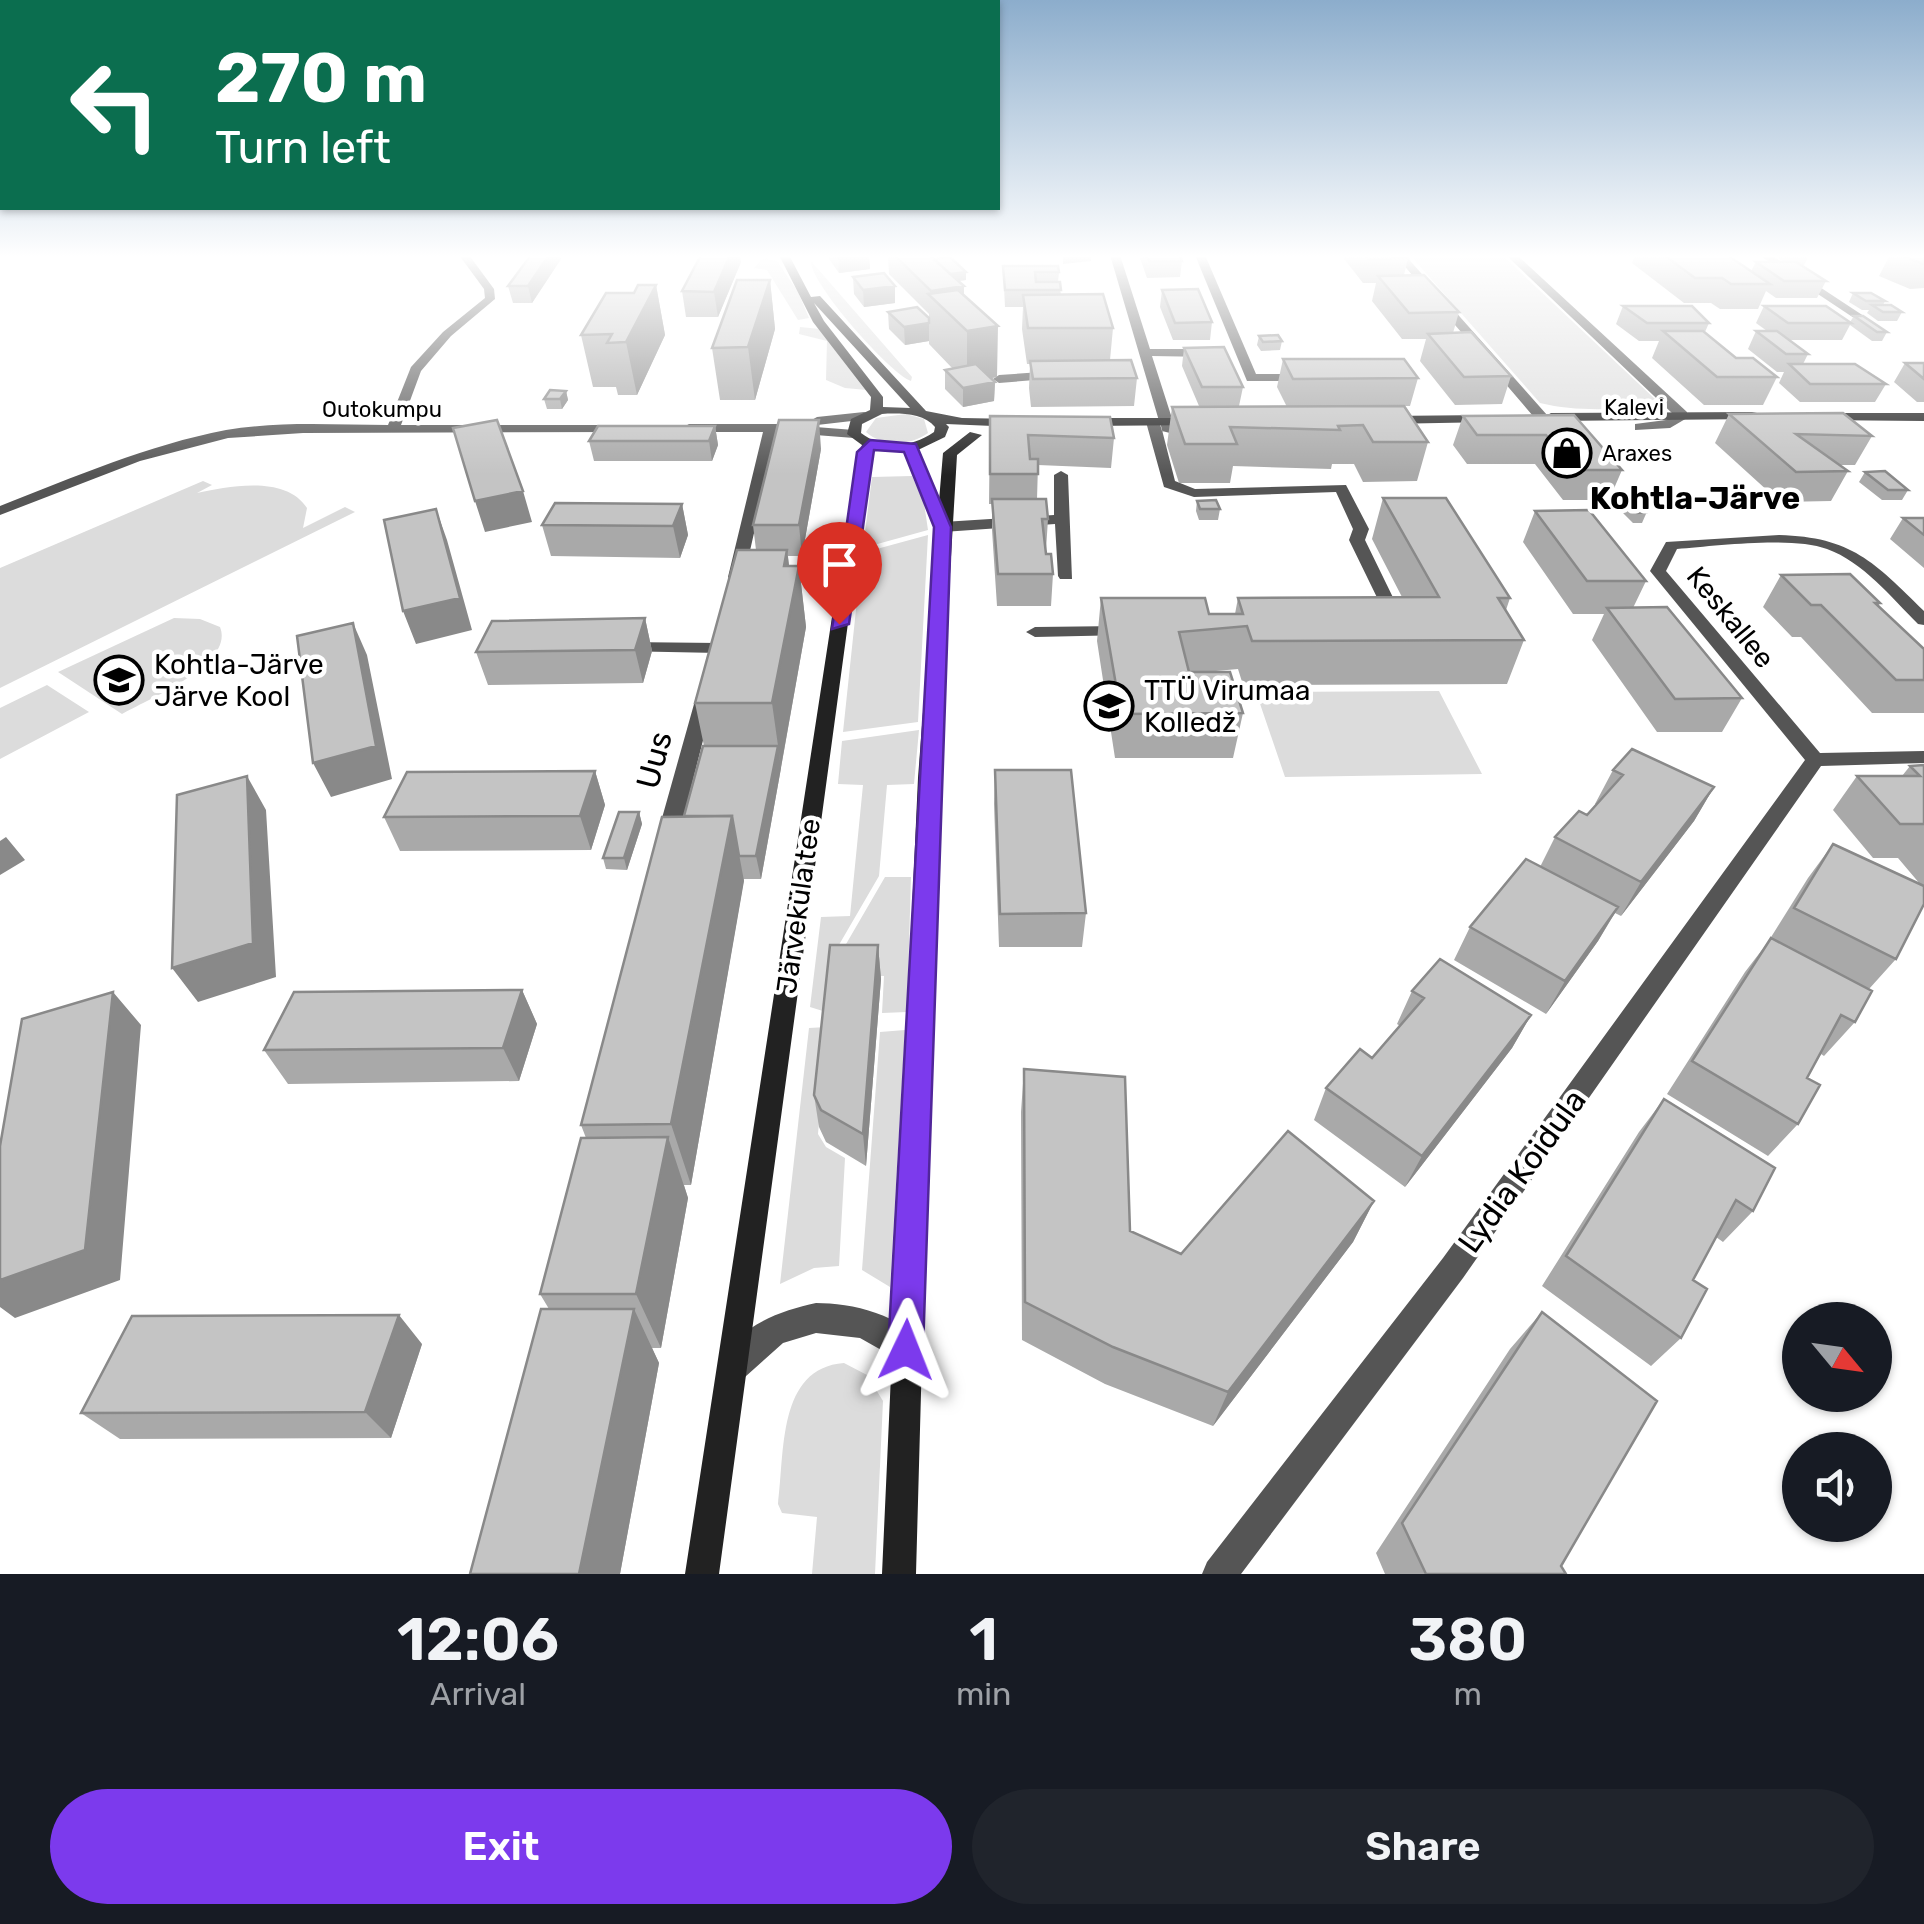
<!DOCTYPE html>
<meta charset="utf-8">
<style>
:root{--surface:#171b24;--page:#20242c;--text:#f1f3f6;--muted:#9ea1a6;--accent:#7c3aed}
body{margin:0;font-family:Rubik,sans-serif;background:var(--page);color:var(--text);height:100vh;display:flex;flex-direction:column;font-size:38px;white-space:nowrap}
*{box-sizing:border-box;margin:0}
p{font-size:32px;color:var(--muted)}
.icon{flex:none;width:55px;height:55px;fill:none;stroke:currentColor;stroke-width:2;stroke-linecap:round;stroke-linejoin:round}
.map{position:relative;height:1574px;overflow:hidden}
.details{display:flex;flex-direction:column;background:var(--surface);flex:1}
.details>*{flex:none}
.top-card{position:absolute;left:0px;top:0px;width:1000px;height:210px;box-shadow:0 2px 8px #0004;background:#0b6e4f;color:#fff;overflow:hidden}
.needle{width:65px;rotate:119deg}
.controls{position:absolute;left:1782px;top:1302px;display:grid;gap:20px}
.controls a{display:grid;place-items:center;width:110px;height:110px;border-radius:50%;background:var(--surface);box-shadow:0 2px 8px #0004;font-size:50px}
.pin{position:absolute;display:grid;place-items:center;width:85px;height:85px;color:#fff;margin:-102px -42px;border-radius:50% 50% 50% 0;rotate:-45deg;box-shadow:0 0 10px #0007}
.pin .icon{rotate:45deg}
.me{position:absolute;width:110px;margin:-55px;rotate:2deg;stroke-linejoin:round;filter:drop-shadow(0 0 8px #0008)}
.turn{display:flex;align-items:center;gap:35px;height:210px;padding:0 50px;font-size:45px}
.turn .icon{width:130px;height:130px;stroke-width:2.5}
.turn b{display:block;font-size:70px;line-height:85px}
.eta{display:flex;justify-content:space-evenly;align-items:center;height:170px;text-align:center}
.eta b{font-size:60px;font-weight:600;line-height:70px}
.primary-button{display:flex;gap:20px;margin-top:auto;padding:20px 50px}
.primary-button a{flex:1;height:115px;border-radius:60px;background:var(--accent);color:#fff;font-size:40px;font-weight:600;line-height:115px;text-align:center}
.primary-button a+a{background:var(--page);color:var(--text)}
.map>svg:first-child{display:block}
.green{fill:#dcdcdc}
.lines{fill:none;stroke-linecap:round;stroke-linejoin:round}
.minor{fill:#555;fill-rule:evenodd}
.secondary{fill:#222;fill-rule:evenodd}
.wall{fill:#a9a9a9}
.shaded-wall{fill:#898989}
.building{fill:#c4c4c4;stroke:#898989;stroke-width:2.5}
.route{fill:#7c3aed;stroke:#51269a;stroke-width:2.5}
.labels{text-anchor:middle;stroke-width:9;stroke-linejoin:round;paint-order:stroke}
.far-street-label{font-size:22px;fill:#000;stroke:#fff}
.far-poi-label{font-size:22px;fill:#000;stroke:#fff;text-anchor:start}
.street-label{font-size:28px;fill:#000;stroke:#fff}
.poi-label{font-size:28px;fill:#000;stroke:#fff;text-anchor:start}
.far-district-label{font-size:32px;font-weight:bold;fill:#000;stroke:#fff}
.near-street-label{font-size:32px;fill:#000;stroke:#fff}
</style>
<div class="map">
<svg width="1924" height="1574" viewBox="0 0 1924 1574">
<rect width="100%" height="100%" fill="#fff"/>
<path class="green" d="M1410,255H1502L1656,400L1651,407C1613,409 1576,412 1540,403Z
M763,258L777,261L798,292L809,318L798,320L767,270L754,268Z
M811,261L912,377L911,381C890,374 809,282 811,261Z
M800,327L820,329L867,390L845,388L826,380L827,341L799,334Z
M906,414L924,419L928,433C910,446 883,447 866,432L876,418Z
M912,476L924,503L928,530L863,548L872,477Z
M203,481L212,485L197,493C229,486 286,475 307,508L303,528L345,507L355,512L0,688V568Z
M928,535L918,722L843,732L862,553Z
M174,618L200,619L220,627C235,664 148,699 122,714L58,672Z
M47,685L89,712L0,759V708Z
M1439,691L1482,774L1285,777L1256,692Z
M919,730L914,784L887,785L879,876L836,950L826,1012L810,1007L821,917L850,916L863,785L838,784L842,741Z
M885,877H911L907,1012L882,1013L884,976L840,975L842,951Z
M827,1027L818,1134L826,1147L845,1158L839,1266L814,1268L780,1284L809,1028Z
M905,1030L890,1287L862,1270L880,1032Z
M844,1363L867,1375L883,1401L875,1574H812L817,1517L782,1513L778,1504C785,1453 777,1368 844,1363Z"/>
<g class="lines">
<path class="minor" d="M459,255H469L494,289L495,299L451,336L421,371L401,425H620L625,426V432L303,433L228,438L140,461L0,515V506C74,477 148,445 226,430C279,421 335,425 388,425L411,367L443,332L485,298L484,289Z
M1110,255H1120L1150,349H1210L1216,353L1210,357L1152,356L1176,431L1174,434L1162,431Z
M1195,255H1205L1256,374H1302L1308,378L1306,381H1247Z
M1395,255H1405L1555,424V430H1545Z
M1506,255H1517L1687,412V418L1670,428L1635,430V424L1666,420L1674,415Z
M1759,255H1771L1879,326L1869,328Z
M1056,371L1060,372V378L999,383L993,379L999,375Z
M864,412L869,413V419L817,425L810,421L817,417Z
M1153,418L1160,422L1175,481L1195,489L1346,485L1369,529L1365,540L1403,618L1401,622H1389L1387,618L1349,540L1353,529L1336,492L1194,497L1164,487L1146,422Z
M777,424L854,430L861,434L854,438L777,432L744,577L736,582L730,580L728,577L763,432H689L682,428L689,424Z
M1061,471L1068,475L1072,579H1060L1058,576L1055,524L943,532L935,527L943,522L1054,515V475Z
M1779,535C1852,537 1874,562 1924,611V625L1918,624C1891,597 1863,562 1827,549C1791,536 1715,546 1677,549L1666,571L1820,753L1924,751V763L1821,766L1463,1278L1241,1574H1202L1207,1562L1443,1258L1805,760L1650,571L1666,542Z
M1121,626L1130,631L1127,635L1035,637L1026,632L1035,627Z
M624,642L719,643L728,648L719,653L618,651L615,647L618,643Z
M705,691L714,697L677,843L673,848H659L655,843L696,697Z
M816,1303C850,1303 907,1314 921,1349L917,1360L906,1364L860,1338L816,1333L783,1343L745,1377L734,1381L723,1377L719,1366C734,1328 778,1311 816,1303Z"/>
<path class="secondary" d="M779,255H789L811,297L820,296L926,411L962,418L1017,419L1024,423L1017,427L946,424L949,427L945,437L918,450L939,501L943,453L970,432L982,435L957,455L938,778L916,1574H882L918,778L937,528L905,452L874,450L870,461L719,1574H685L856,461L862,445L847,434L851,419L870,410L871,397L813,322ZM814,303L910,408L883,407V397L824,321ZM882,414C899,413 924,413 935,427L934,432C911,448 883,450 861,433L862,424Z
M1752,412L1757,413V419L1551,421L1544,417L1551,413Z
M1821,413H1924V421L1816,420V414Z
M1487,415L1494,419L1492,422L1386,424L1379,420L1386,416Z
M1197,418L1204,422L1202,425L1086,426L1079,422L1086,418Z"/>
</g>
<path class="wall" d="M531,255H560L561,259L532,303H513L508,286Z
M701,255H740L741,262L718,317H686L682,291Z
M829,255H869L870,269L839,273L829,259Z
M888,255H929L934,259L966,272V280L958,281L964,286V295L997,377L991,378L995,382L994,401L963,407L945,389V370L953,369L929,344V341L905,345L889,329L888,312L929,318V314L889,274Z
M1139,255H1180L1182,261L1180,277L1147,278Z
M1341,255H1406L1408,258L1404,275L1459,312L1453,333L1511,376L1502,404L1455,405L1420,361L1426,339H1402L1372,301L1376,283H1363Z
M1635,255H1727L1751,271L1756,262H1784L1774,255H1805L1808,257L1804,265H1802L1826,281L1817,298H1776L1766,291L1758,309H1720L1711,303H1684L1632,263Z
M1890,255H1924V288L1910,289L1879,276Z
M1003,266L1059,272L1058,282L1061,294L1113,328L1110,360L1137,378L1134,406L1031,407L1029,388L1030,364H1027L1022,329L1023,307H1005Z
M853,277L895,286V303L864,307L854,294Z
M770,280L775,329L755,400H720L712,348Z
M656,285L665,335L637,395H618L616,387H593L581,335L634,293Z
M1162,290L1212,322L1210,340H1173L1160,307Z
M1853,293L1885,301L1883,305L1902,312L1897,321H1878L1867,313L1869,310H1862L1849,302Z
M1623,306L1709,323L1705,332L1736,358L1777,377L1763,405H1704L1652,358L1659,341H1639L1616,324Z
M1764,306L1850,322L1854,316L1887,332L1882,341H1872L1850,325L1842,340H1790L1808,354L1803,364L1886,384L1875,402H1800L1779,383L1784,372H1777L1748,349L1756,331H1767L1756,323Z
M1259,336L1282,341L1280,350L1261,351L1257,345Z
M1184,348L1243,387L1239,406H1199L1182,366Z
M1283,359L1418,378L1410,406H1404L1428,442L1417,481L1363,482L1354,464H1332L1331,469L1233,466L1230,483H1179L1167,445L1172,407H1287L1277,387Z
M1905,363H1924V402H1917L1894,382Z
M566,391L568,400L562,409H547L544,399Z
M1729,414L1872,436L1855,465H1840L1848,471L1831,501L1780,502L1715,443Z
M1574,415L1622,470L1609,500H1563L1535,464H1467L1453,445L1463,416Z
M990,416L1114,438L1111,468L1038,465L1037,499L1048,519L1046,550L1053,574L1051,606H997L992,530V504H989Z
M715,426L718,445L712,461H594L589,441Z
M821,449L802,556H788L789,566H799L806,627L781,768L761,879H744L691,1185H684L688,1198L661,1348H652L659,1363L620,1574H470L549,1309L540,1294L586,1138L581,1125L684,816L704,746L695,703L756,550L753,525Z
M1865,472L1908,490L1902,500H1882L1859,482Z
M1383,498L1510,598L1506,610L1524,640L1507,684L1243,685L1238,669L1205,672L1243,713L1233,758H1115L1097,641L1101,598L1209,614H1235L1238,598L1402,597L1372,539Z
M1197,501L1220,509L1218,520H1199L1196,511Z
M1627,501L1649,507L1642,523H1633L1622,512Z
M682,504L688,535L680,558L551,556L542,525Z
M1535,511L1646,581L1633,608L1742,698L1722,732H1657L1592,640L1604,614H1573L1523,542Z
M1903,518H1924V568L1890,539Z
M1781,575L1880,603L1878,606L1924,649V713H1872L1801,637H1792L1763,607Z
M645,618L652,651L643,683L488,685L476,652Z
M1924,765V904L1896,959L1869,989L1855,1022L1824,1056L1821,1054L1807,1078L1798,1124L1768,1156L1667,1094L1745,972L1768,942L1808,878L1833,844L1920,884L1898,858H1873L1833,810L1857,776H1902L1910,766Z
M995,770L1086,913L1082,947H999L994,804Z
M1613,770L1714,787L1694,821L1621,916L1615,913L1598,941L1546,1014L1454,960L1470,927L1540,867L1555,837L1587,815L1597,805L1595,804Z
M595,771L605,805L591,850L400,851L384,817Z
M639,812L642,824L627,870L606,869L603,858Z
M878,945L881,979L866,1166L826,1142L819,1127L814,1095Z
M522,990L537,1024L519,1081L288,1084L264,1050Z
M1412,991L1531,1015L1512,1048L1405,1187L1314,1120L1326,1088L1372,1058L1400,1026L1397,1024Z
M1024,1069L1130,1231L1181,1254L1374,1201L1353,1242L1213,1426L1105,1384L1022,1340L1021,1112Z
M1664,1099L1753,1211L1723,1242L1716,1237L1693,1280L1681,1338L1651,1366L1542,1286L1639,1132Z
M1542,1312L1561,1566L1566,1574H1385L1376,1553L1510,1349Z
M422,1344L391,1438L120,1439L81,1413Z"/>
<path class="shaded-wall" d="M549,255H560L561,259L532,303L528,286Z
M730,255H740L741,262L718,317L714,292Z
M848,255H869L870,269L839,273L838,256Z
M1072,255H1092L1091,261L1063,264V256Z
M966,272V280L948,282V274Z
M770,280L775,329L755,400L748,347Z
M656,285L665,335L637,395L626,342Z
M895,286V303L864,307L863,290Z
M964,286V312L931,297V291Z
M929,323V341L905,345L904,327Z
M998,326L997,377L967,383V331Z
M995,382L994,401L963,407V388Z
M566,391L568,400L562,409L560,399Z
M819,420L821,449L802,556L799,525Z
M715,426L718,445L712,461L709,441Z
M523,491L532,522L485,532L475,501Z
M682,504L688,535L680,558L673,526Z
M436,509L447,540L472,630L416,644L403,611Z
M787,550L793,597L799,566L806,627L781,767L772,703L784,566Z
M645,618L652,651L643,683L635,650Z
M353,623L367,655L392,779L331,797L313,763Z
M778,746L781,768L761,879L756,856Z
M595,771L605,805L591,850L580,816Z
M247,776L266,810L276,977L198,1002L172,968Z
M1714,787L1694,821L1621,916L1641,882Z
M639,812L642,824L627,870L624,858Z
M732,816L744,881L691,1185L671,1124Z
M6,837L25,860L0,875V841Z
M1618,907L1598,941L1546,1014L1565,981Z
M878,945L881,979L866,1166L863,1134Z
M522,990L537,1024L519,1081L503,1048Z
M113,992L141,1025L120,1280L15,1318L0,1307V1280Z
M1531,1015L1512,1048L1405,1187L1422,1156Z
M668,1137L688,1198L661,1348L636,1294Z
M1374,1201L1353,1242L1213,1426L1228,1392Z
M634,1309L659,1363L620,1574H579Z
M399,1315L422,1344L391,1438L365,1412Z"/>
<path class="building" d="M531,255H549L528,286H508Z
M701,255H730L714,292L682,291Z
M894,255H929L964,286L931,291Z
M1146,255H1180L1182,261H1149Z
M1366,255H1406L1408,258L1368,259Z
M1664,255H1727L1770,284H1731L1722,278H1695Z
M1901,255H1924V264H1923Z
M950,257L966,272L950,274L934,259Z
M1756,262H1796L1826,281H1784Z
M1003,266H1058L1059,272H1035L1036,282H1060L1061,290H1005Z
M884,273L895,286L863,290L853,277Z
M1424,275L1459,312L1409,313L1378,276Z
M737,280H770L748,347L712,348Z
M638,285H656L626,342L607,343L612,334L581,335L606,293H634Z
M1198,289L1212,322L1175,323L1162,290Z
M958,290L998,326L967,331L928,294Z
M1853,293H1871L1885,301H1866Z
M1103,294L1113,328H1028L1023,295Z
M1872,305H1891L1902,312H1883Z
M1623,306H1692L1709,323H1647Z
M1764,306H1826L1851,323H1788Z
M917,307L929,318V323L904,327L888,312Z
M1854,316H1863L1887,332H1877Z
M1663,331H1703L1736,358H1753L1777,377H1717Z
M1756,331H1777L1808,354H1786Z
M1471,332L1511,376L1464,377L1428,334Z
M1278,335L1282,341L1263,342L1259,336Z
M1224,347L1243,387H1202L1184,348Z
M1283,359H1404L1418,378L1293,379Z
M1131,360L1137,378L1033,379L1030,361Z
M1905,363H1924V379Z
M976,364L995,382L963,388L945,370Z
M1789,364H1855L1886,384H1810Z
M550,390L566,391L560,399H544Z
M1404,406L1428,442H1373L1363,425L1338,426L1340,430L1230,427L1237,444H1185L1172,407Z
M1843,413L1872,436L1796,434L1848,471L1796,472L1729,414Z
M1574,415L1622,470H1575L1546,435H1477L1463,416Z
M990,416L1110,417L1114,438L1028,435L1030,459H1038V474H990Z
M497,420L523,491L475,501L453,428Z
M779,420H819L799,525H753Z
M598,426H715L709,441H589Z
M1885,471L1908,490H1888L1865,472Z
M1383,498H1446L1510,598H1498L1524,640L1252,641L1247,626L1179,632L1189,672H1230L1243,713L1121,714L1101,598H1205L1209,614H1243L1238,598L1439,597Z
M992,499H1046L1048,519H1042L1046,554H1051L1053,574H998Z
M1216,500L1220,509H1200L1197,501Z
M1627,501L1636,502L1649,507L1647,512L1637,513Z
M555,503L682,504L673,526L542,525Z
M436,509L460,598L403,611L384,520Z
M1589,510L1646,581H1587L1535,511Z
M1903,518H1924V535Z
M737,550H787L784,566H799L772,703H695Z
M1850,574L1880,603H1875L1924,649V680H1896L1821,605H1811L1781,575Z
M1667,607L1742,698L1675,699L1607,608Z
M645,618L635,650L476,652L492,621Z
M353,623L376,746L313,763L297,636Z
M703,746H778L756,856H739L732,816H684Z
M1632,749L1714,787L1641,882L1555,837L1579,811L1587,815L1623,775L1613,770Z
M1924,765V824H1900L1857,776H1920L1910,766Z
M995,770H1071L1086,913L1000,914Z
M595,771L580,816L384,817L407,772Z
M247,776L253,943L172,968L177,795Z
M619,812H639L624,858H603Z
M732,816L671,1124L581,1125L662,817Z
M1833,844L1924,886V904L1896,959L1794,908Z
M1526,859L1618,907L1565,981L1470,927Z
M1771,938L1872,991L1855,1022L1841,1015L1807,1078L1820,1085L1798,1124L1692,1061Z
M830,945H878L863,1134L821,1110L814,1095Z
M1440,959L1531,1015L1422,1156L1326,1088L1360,1049L1372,1058L1424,998L1412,991Z
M522,990L503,1048L264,1050L294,992Z
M113,992L85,1250L0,1280V1146L22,1019Z
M1024,1069L1125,1077L1130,1231L1181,1254L1288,1131L1374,1201L1228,1392L1113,1347L1025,1302Z
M1664,1099L1775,1168L1753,1211L1736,1200L1693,1280L1707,1289L1681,1338L1566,1256Z
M668,1137L636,1294H540L581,1138Z
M541,1309H634L579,1574H470Z
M1542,1312L1657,1401L1561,1566L1566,1574H1426L1402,1523Z
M399,1315L365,1412L81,1413L132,1316Z"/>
<linearGradient id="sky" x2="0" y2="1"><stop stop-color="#8cadcc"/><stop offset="0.54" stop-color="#fff"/><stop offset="1" stop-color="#fff" stop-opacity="0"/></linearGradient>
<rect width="1924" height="475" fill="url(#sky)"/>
<path class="route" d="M870,440L916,444L951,527L923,1350L918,1362L906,1367L893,1362L888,1350L934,527L904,452L874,450L849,624L832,629L857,452Z"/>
<defs>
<g id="shop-ring" transform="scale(2.5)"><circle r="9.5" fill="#fff" stroke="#000" stroke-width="1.5"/><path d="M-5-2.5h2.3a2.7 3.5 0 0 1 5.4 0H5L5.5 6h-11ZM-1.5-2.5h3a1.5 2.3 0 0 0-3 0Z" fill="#000"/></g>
<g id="school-ring" transform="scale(2.5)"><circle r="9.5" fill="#fff" stroke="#000" stroke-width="1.5"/><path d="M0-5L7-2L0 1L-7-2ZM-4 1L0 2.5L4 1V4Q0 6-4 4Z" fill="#000"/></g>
<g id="university-ring" transform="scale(2.5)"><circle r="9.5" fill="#fff" stroke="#000" stroke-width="1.5"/><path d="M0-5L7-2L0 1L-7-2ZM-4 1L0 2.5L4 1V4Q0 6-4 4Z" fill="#000"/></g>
</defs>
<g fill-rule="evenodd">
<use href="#shop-ring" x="1567" y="453"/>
<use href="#school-ring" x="119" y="680"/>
<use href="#university-ring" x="1109" y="706"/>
</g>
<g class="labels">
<g class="far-street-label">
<text x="1634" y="415">Kalevi</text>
<text x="382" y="417">Outokumpu</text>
</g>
<g class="far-poi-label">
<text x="1602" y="461">Araxes</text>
</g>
<g class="street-label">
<text transform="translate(1731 617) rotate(51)" y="10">Keskallee</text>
<text transform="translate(798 906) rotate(-82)" y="10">Järveküla tee</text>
</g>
<g class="poi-label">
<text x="154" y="674">Kohtla-Järve<tspan x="154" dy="32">Järve Kool</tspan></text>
<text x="1144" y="700">TTÜ Virumaa<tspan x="1144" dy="32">Kolledž</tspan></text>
</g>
<g class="far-district-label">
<text x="1695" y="509">Kohtla-Järve</text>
</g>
<g class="near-street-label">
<text transform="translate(654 760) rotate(-75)" y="11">Uus</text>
<text transform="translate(1522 1171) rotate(-54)" y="11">Lydia Koidula</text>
</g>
</g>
</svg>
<div class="controls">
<a><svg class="needle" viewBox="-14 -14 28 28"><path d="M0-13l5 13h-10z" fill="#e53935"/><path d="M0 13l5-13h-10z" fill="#9ea1a6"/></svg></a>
<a><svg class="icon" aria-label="sound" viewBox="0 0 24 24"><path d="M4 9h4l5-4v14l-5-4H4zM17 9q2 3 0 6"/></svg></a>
</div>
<div class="pin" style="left:839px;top:624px;background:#d93025"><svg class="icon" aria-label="arrive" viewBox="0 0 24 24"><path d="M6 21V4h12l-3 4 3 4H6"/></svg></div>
<svg class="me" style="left:906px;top:1350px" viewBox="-20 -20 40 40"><path d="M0-17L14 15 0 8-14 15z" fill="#7c3aed" stroke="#fff" stroke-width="4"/></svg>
<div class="top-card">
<div class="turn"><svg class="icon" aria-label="left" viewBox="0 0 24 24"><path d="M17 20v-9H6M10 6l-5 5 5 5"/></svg><div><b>270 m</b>Turn left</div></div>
</div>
</div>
<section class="details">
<div class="eta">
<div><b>12:06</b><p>Arrival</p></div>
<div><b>1</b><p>min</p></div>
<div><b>380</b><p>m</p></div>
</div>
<div class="primary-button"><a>Exit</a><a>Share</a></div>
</section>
